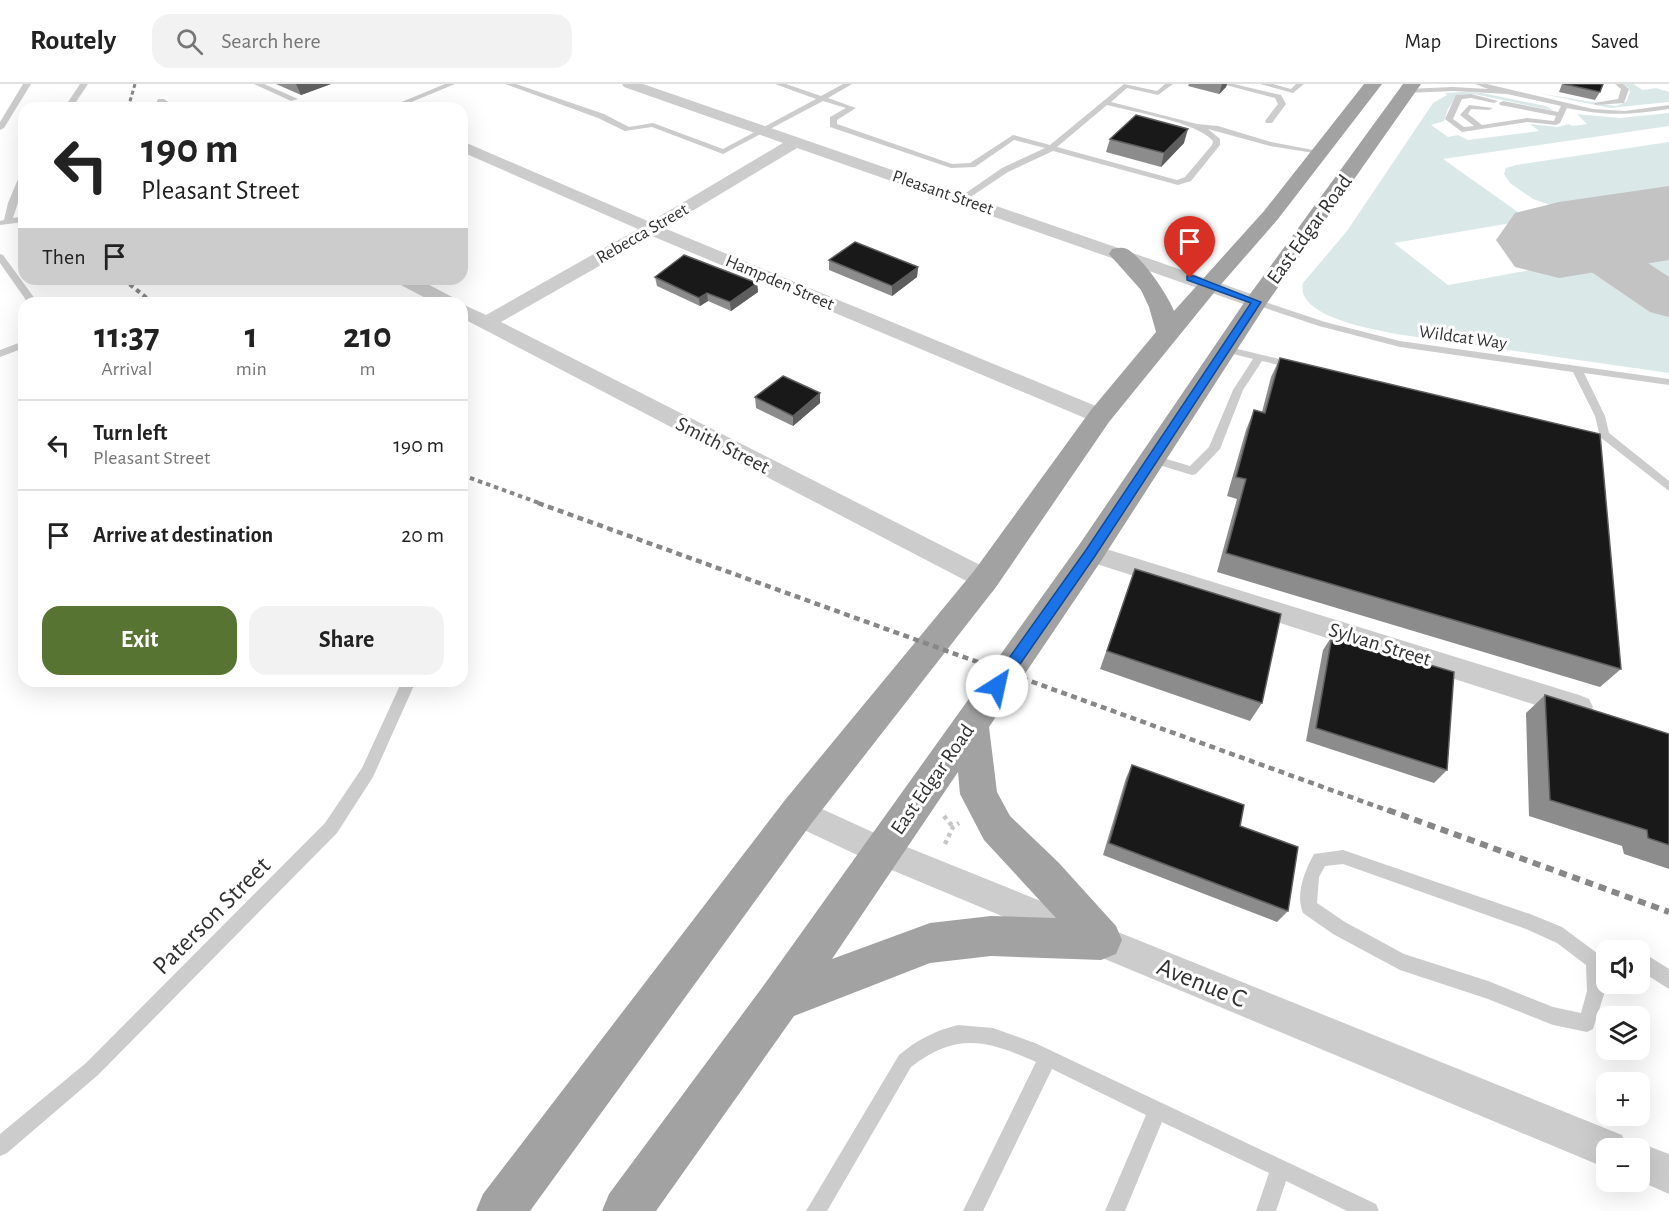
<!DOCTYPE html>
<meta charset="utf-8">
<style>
:root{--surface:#fff;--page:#f2f2f2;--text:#222;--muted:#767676;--line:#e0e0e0;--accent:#577432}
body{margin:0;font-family:"Alegreya Sans",sans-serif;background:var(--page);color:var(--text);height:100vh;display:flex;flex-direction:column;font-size:22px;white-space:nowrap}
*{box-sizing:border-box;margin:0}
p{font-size:20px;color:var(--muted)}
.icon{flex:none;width:33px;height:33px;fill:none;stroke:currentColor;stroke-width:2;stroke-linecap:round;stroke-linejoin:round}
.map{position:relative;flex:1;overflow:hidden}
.sheet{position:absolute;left:18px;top:213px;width:450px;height:390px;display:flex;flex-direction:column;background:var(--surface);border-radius:18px;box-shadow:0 6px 24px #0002}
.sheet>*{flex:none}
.hud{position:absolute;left:18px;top:18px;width:450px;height:183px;border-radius:18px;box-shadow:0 6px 24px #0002;background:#fff;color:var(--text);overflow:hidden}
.controls{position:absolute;left:1596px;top:856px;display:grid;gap:12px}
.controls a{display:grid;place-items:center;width:54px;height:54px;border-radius:12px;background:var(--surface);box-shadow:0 6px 24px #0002;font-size:30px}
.pin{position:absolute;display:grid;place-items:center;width:51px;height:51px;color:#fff;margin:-62px -26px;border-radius:50% 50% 50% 0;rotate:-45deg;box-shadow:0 0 6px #0007}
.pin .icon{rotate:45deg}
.me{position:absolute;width:66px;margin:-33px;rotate:35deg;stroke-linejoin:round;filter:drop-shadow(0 0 4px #0008)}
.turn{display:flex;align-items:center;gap:21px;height:126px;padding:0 24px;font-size:27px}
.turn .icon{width:78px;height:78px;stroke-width:2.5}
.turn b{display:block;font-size:42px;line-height:51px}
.then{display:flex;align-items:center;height:57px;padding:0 24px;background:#0003;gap:12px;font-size:22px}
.eta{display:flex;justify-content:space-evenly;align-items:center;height:102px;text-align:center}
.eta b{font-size:36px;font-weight:700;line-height:42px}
.primary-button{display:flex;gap:12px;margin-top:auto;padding:12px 24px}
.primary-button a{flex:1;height:69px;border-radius:18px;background:var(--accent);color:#fff;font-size:24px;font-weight:700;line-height:69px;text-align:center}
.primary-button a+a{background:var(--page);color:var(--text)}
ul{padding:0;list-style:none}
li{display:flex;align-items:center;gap:18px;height:90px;padding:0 24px;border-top:2px solid var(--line)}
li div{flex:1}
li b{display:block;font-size:22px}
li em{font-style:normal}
header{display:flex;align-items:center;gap:36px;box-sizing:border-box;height:84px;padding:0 30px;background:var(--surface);border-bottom:2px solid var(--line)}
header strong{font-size:28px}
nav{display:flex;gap:33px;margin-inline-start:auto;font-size:21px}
.search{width:420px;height:54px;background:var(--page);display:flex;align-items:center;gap:15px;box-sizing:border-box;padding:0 21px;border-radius:18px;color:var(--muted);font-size:22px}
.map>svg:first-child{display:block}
.green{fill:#dbe8e8}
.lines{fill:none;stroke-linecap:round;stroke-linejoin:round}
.taxiway{fill:#c3c3c3;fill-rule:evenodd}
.runway{fill:#c3c3c3;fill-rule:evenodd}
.path{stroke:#c6c6c6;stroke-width:4.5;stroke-dasharray:4 4;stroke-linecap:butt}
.service{fill:#ccc;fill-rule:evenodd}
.minor{fill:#ccc;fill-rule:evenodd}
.trunk{fill:#a2a2a2;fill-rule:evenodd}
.rail-far3{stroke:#878787;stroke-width:3;stroke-dasharray:4 3;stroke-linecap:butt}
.rail-far2{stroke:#878787;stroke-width:4;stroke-dasharray:4.5 4;stroke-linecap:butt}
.rail-far1{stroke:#878787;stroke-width:4.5;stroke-dasharray:6 4.5;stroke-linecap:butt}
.rail{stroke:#878787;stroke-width:6;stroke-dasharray:8 6;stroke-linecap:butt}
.wall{fill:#8c8c8c}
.shaded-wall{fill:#5e5e5e}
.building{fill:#191919;stroke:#5e5e5e;stroke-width:1.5}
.route{fill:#1a73e8;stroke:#114b97;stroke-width:1.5}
.labels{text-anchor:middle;stroke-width:6;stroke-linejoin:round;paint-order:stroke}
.far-street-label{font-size:18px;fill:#323232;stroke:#fff}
.street-label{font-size:21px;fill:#323232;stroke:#fff}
.near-street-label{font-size:26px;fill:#323232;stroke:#fff}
</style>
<header>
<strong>Routely</strong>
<div class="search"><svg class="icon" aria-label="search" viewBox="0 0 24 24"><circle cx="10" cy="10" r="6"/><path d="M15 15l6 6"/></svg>Search here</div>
<nav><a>Map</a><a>Directions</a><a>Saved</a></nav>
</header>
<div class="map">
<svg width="1669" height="1127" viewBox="0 0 1669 1127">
<rect width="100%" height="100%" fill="#fff"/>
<path class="green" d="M1622,0H1633L1643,6L1656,4L1669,8V18L1610,24L1538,9L1616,22L1626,18L1630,8L1628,3Z
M1463,8L1482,9L1546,22L1554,27L1474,10L1457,11L1448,25L1444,37L1431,41L1448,53L1458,51L1468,56L1539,47L1530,40L1558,43L1569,40L1573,42L1587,40L1577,30L1620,34L1669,29V42L1443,75L1529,136L1394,159L1448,201C1486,195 1569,174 1603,186C1626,195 1648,215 1669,229V289L1396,250C1373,245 1295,233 1303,199L1347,147L1433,19L1447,11L1445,9Z
M1669,58V109L1559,124L1533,115L1510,99L1504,90L1506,84L1516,81Z
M1669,173V205L1636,182V179Z"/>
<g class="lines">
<path class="taxiway" d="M1574,138L1592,142L1669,193V233L1650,228L1556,164L1549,153L1556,142Z"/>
<path class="runway" d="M1669,102V176L1559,194L1515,183L1496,156L1515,129L1559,118Z"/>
<path class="path" d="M944,732L953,743
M945,760L953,743L959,739"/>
<path class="service" d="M23,0H31L4,44L0,46V38Z
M80,0H88L72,24H64Z
M254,0H264L298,15L291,17Z
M445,0H455L397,24H387Z
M505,0H516L604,30L629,43L653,39L723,65L816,15L775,0H786L821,12L843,0H852L828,14L856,24L837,36V40L952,80L970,79L1013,51L1050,61L1124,0L1157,7L1165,0H1173L1158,11L1127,4L1111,18L1197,40L1218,42L1271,58L1324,68L1320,70L1270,62L1208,45L1220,55V61L1191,97L1178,101L1053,67L1008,88L963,118L960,117V113L1002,84L1045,64L1014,56L975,83L951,84L830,43V33L846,24L823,17L723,70L652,43L625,47L598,34ZM1107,21C1133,28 1197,38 1213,57L1212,61L1185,93L1177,96L1057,63Z
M1222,0H1234L1281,11L1286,20L1272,39H1266L1265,37L1278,20L1275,14Z
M1260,0H1273L1291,5L1296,0H1304L1293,9Z
M1475,0H1487L1593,25L1625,27L1669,21V25C1629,31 1607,32 1567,24L1560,39L1556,41L1527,38L1462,48L1445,35L1456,11L1471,10L1498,17L1494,19L1471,14L1462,15L1453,35L1464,43L1474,42L1460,31L1469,21L1493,24L1489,26L1471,25L1468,30L1482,41L1527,34L1554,37L1556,32L1500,21L1499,19L1503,17L1558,28L1561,22L1507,10L1453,7L1407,9L1403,7L1407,5L1453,3L1488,5Z
M1615,0H1623L1629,5L1624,19L1595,21L1594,19L1618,15L1621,5Z
M158,15H164L177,24H168L163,21L162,24H154Z
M21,88H24V100L13,134L24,132V138L0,141V137L4,136L8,119Z
M0,170L3,171L38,219H28L0,179Z
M1253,216H1259L1325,238L1400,257L1669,295V301L1584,289L1605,332L1609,349L1669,397V407L1600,353L1595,332L1573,288L1400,263L1319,242L1253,220Z
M24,257V264L0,273V266Z
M1225,262L1300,280L1301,282L1296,285L1262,277L1243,306L1220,365L1196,390L1192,391L1149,378L1147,375L1153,371L1190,382L1209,363L1233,306L1253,275L1221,267V263Z
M402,597H416L373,693L337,749L98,991L7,1069L0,1072V1050L86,979L325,739L362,684Z
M1343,766L1530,830L1562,843L1597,869L1606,871V887H1603L1605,907L1593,945L1587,948L1553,941L1488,915L1400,886L1333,850L1303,829C1295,810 1305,786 1314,770ZM1343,780L1526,845L1557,859L1586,881L1587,907L1581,929L1553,923L1488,897L1404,870L1345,838L1317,819L1319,793L1325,782Z
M1647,871L1669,885V905L1644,889L1640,888V872Z
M958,941L993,944L1035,959L1376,1120L1379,1127H1347L1286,1097L1276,1127H1256L1269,1089L1162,1038L1125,1127H1105L1146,1031L1052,985L983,1127H963L1036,978C986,956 957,948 911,983L827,1127H806L899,971C917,956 934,947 958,941Z"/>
<path class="minor" d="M622,0H643L1263,214L1266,218L1263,222H1249L797,64L664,144L1108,327L1111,332L1108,337L1100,339L1092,337L652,152L501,238L994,488L998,495L994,502L985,504L976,502L462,234V220L486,231L638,145L462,68V57L650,138L783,59L624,3Z
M395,195H418L456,215L459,219H435L397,199Z
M1090,460L1579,611L1589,615L1593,623L1589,631L1579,635L1081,475L1078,469L1081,463Z
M798,714L892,757L1622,1051L1627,1064L1640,1059L1669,1070V1110L1640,1097V1065H1606V1084L870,777L787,738L783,728L787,718Z"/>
<path class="trunk" d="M1364,0H1382L1278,135L1217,205L1109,338L996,503L811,740L530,1127H476L483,1110L785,716L974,487L1091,326L1156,248L1149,223L1141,206L1109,170L1112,165C1117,164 1122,163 1127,165C1142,173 1168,211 1174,227L1264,127Z
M1403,0H1421L1267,219L1101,477L989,643L997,708L1010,732L1059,779L1116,842L1122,856L1116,870L1101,876L991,872L930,879L794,932L656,1127H602L609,1110L764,901L1079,461L1248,213ZM958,688L960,710L984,756L1056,834L991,832L930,839L832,875Z"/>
<path class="rail-far3" d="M128,24L135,0"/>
<path class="rail-far2" d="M123,195L153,219
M462,391L542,420"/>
<path class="rail-far1" d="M538,419L1392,728"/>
<path class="rail" d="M1388,726L1669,828"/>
</g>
<path class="wall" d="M276,0H331L301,11Z
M1189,0H1227L1226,3L1219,10L1188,2Z
M1562,0H1603L1600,8L1595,16L1559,8Z
M1110,55L1184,59L1161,83L1106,68Z
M829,176L918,183L917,193L892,212L829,186Z
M655,193L757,199L758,208L731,227L708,217L700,222L657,202Z
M1280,274L1621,585L1600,603L1217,488L1237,415L1227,412L1246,346L1254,326L1262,328L1271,293Z
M755,313L820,319L793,342L756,324Z
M1135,485L1262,619L1250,637L1100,585Z
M1332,552L1447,686L1434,699L1306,657L1323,566Z
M1545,611L1669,650V785L1624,770L1622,762L1529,732L1526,629Z
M1132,681L1240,742L1288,827L1277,838L1103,771L1126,694Z"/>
<path class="shaded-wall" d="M296,0H331L301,11Z
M1222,0H1227L1226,3L1219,10Z
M1188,45L1184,59L1161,83L1164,69Z
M918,183L917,193L892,212V202Z
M757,199L758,208L731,227L730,218Z
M707,209L708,217L700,222L699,214Z
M820,309V319L793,342V332Z"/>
<path class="building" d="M1564,0H1603L1600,8Z
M1136,31L1188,45L1164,69L1110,55Z
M855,158L918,183L892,202L829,176Z
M684,171L757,199L730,218L707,209L699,214L655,193Z
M1280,274L1600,350L1621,585L1226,469L1246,395L1236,393L1254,326L1265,329Z
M783,292L820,309L793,332L755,313Z
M1135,485L1281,530L1262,619L1107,567Z
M1332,552L1454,588L1447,686L1316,644Z
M1545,611L1669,650V761L1648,754L1647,746L1550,716Z
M1132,681L1244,721L1240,742L1298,763L1288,827L1109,759Z"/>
<path class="route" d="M1187,192H1194L1261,218L1095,472L1002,606H992L990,602L992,598L1086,466L1251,219L1187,196Z"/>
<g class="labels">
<g class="far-street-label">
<text transform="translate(943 108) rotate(19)" y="6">Pleasant Street</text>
<text transform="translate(642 149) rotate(-30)" y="6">Rebecca Street</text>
<text transform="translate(780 198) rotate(23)" y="6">Hampden Street</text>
<text transform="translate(1463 253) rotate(8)" y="6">Wildcat Way</text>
</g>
<g class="street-label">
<text transform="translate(1309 145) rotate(-54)" y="7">East Edgar Road</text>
<text transform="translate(723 361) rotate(27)" y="7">Smith Street</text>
<text transform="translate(1380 560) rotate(17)" y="7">Sylvan Street</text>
<text transform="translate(932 695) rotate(-55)" y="7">East Edgar Road</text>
</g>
<g class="near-street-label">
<text transform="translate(211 831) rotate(-45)" y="9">Paterson Street</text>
<text transform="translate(1202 898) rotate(22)" y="9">Avenue C</text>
</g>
</g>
</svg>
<div class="controls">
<a><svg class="icon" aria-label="sound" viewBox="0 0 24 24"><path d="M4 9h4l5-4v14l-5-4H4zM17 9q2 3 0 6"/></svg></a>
<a><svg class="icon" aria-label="layers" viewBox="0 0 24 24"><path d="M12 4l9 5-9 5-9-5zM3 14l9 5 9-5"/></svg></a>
<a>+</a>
<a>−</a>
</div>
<div class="pin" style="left:1190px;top:194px;background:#d93025"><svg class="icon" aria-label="arrive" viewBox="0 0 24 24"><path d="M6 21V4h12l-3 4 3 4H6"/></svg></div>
<svg class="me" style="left:997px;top:602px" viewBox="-20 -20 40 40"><circle r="19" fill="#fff"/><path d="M0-13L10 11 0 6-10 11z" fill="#1a73e8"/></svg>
<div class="hud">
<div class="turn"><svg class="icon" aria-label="left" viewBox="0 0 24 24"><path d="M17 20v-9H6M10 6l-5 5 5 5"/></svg><div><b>190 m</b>Pleasant Street</div></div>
<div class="then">Then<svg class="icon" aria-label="arrive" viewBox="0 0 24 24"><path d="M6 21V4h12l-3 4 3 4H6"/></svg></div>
</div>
<section class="sheet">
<div class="eta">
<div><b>11:37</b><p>Arrival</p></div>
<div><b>1</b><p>min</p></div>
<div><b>210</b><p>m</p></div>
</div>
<ul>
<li><svg class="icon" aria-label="left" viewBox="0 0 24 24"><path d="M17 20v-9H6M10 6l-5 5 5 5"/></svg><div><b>Turn left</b><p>Pleasant Street</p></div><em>190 m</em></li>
<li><svg class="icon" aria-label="arrive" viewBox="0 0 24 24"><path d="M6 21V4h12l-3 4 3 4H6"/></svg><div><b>Arrive at destination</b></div><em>20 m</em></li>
</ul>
<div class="primary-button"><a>Exit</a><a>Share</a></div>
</section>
</div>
